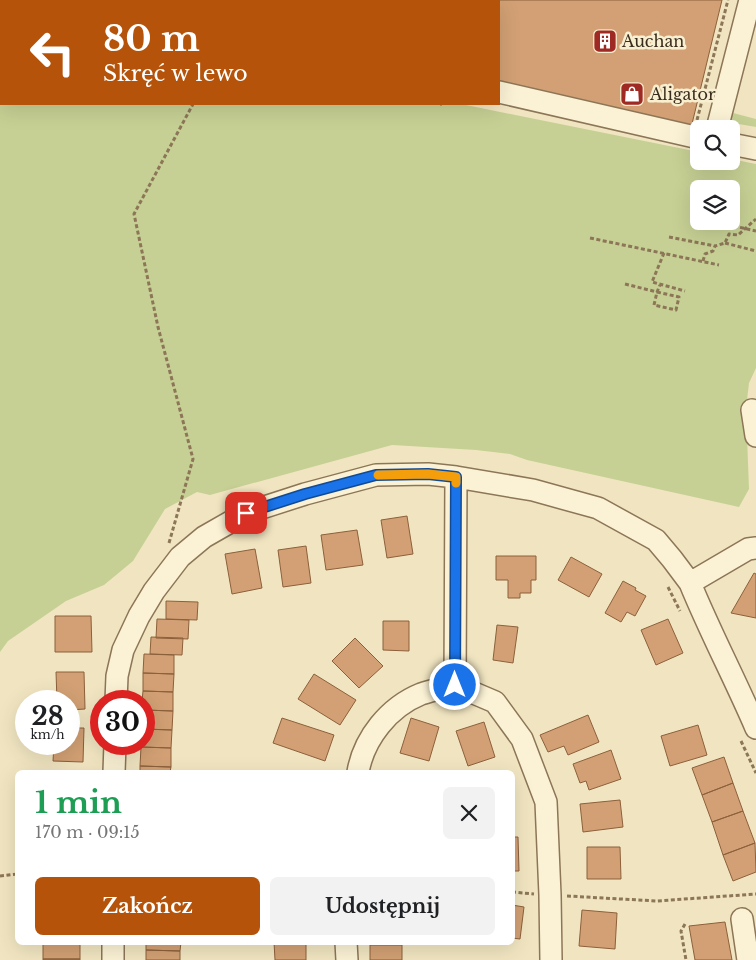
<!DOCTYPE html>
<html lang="pl">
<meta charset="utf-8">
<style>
:root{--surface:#fff;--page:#f2f2f2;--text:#202124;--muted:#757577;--accent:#b45309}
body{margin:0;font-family:"Libre Baskerville",serif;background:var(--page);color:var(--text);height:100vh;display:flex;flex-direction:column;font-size:19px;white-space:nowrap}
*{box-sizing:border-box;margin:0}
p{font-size:16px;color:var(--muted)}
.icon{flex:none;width:28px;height:28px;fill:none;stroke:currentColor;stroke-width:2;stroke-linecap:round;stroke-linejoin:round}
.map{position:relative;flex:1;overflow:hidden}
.details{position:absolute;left:15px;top:770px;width:500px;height:175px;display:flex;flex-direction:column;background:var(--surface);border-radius:8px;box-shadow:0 5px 20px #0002}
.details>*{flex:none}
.guide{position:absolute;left:0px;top:0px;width:500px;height:105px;box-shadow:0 5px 20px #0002;background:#b45309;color:#fff;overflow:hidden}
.tools{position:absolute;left:690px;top:120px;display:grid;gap:10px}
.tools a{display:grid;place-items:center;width:50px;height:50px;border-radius:8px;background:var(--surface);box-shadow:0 5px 20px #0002;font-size:25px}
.speed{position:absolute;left:15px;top:690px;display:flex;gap:10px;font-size:25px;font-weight:700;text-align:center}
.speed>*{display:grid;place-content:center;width:65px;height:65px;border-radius:50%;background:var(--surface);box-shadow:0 5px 20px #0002;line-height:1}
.speed small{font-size:12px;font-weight:400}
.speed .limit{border:8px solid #d22;background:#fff;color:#111}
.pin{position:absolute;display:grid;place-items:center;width:42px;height:42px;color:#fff;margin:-21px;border-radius:10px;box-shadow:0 2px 8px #0006}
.me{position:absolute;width:55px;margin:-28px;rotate:0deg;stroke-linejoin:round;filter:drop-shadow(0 0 4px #0008)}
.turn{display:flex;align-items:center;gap:18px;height:105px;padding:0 20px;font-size:22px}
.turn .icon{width:65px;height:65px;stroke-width:2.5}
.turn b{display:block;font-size:35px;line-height:42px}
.round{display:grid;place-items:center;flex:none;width:52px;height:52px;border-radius:8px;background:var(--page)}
.summary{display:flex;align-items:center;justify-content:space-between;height:85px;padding:0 20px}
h1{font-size:30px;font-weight:700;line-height:38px;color:#1e9e55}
.button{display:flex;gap:10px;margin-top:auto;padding:10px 20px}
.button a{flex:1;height:58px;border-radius:8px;background:var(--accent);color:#fff;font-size:20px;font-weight:700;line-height:58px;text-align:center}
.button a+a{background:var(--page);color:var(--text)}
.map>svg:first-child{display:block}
.green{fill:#c6d094;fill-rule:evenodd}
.building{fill:#d2a074;stroke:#8c603b}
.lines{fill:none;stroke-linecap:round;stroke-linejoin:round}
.minor-casing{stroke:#8c7657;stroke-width:24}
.path{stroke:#8c7657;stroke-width:3;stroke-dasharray:4 2.5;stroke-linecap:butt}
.minor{stroke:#fbf2d5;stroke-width:21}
.route-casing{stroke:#114b97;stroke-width:12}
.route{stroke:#1a73e8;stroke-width:9}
.slow{stroke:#f59e0b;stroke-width:9}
.labels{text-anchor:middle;stroke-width:5;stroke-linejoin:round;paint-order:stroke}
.poi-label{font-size:16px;fill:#3a2d1d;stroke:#f8efd1;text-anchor:start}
</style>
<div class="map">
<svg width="756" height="960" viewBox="0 0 756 960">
<rect width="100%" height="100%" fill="#f1e5c1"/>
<path class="green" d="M0,0H103L101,1H1V31L0,32Z
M161,0H367V1H159Z
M0,59H1V104H461L699,152V161H731V159L756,164V368L749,383L746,409L749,489L739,507L527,460L510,454L476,450L392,445L210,495L197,492L165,509L133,561L104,585L66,601L8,641L0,652ZM699,189H731V221H699Z
M733,101H735L733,113L756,119V127L733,123L727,112Z"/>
<path class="building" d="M462,0H722L691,128L499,81V1H462Z
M700,221H712L711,226L700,223Z
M407,516L413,554L387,558L381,520Z
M357,530L363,565L326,570L321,535Z
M306,546L311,583L283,587L278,550Z
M255,549L262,588L232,594L225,554Z
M496,556H536V580H531V593H520V598H508V580H496Z
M571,557L602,574L589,597L558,580Z
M754,573L756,574V618L731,613Z
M623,581L636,588L635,590L646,596L635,616L627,612L621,622L605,613Z
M166,601L198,602L197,620L166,619Z
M55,616H91L92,652H55Z
M157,619L189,620L188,639L156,638Z
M668,619L683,653L656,665L641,630Z
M383,621H409V651L383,650Z
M497,625L518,627L513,663L493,660Z
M151,637L183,638L182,655L150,654Z
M355,638L383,666L359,688L332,661Z
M144,654L174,655V674L143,673Z
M56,672H84L85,709L69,710V701H57Z
M143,673L174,674L173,692L143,691Z
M314,674L356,700L340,725L298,699Z
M143,691L173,692V711L144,710V701H142Z
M144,710L173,711L172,730L144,729Z
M588,715L599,742L568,755L564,746L548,752L540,735Z
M282,718L334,735L325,761L273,743Z
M411,718L439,727L429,761L400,753Z
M484,722L495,757L468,766L456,731Z
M698,725L707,755L670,766L661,736Z
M69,728H84L83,762L53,761L54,744H69Z
M144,729L172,730L171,748L141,747V744H144Z
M141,747L171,748V767L140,766Z
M611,750L621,779L589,790L586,781L580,783L573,764Z
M724,757L733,783L702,795L692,768Z
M140,766L171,767L170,772H140Z
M733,783L743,811L712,822L702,795Z
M620,800L623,827L583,832L580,804Z
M743,811L755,843L723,855L712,822Z
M512,837H518L519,871H512Z
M755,843L756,872L733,881L723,855Z
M587,847H620L621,879H587Z
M512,905L524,907L520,939L512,938Z
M582,910L617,913L615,949L579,946Z
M725,922L732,960H695L689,926Z
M43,942H80V959H43Z
M146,942H181L180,951L146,950Z
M274,942H306V960H275Z
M370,945H402V960H370Z
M146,950L180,951V960H146Z
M43,959H80V960H43Z"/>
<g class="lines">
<g class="minor-casing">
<path id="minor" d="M376,1V0
M499,92L699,138
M717,129L750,0
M731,144L756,149
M752,410L756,436
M456,477L455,685L495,702L522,739L546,802L550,895L551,960
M690,583C710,632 735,679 756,728
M116,701L117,676L123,650L139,616L154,591L180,557L204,537L246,513L305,494L376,475L428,474L456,477L533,490L598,508L656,540L672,559L690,583L748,549L756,548
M114,772L115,744
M358,772C364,738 389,707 421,694C432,690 444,688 455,685
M742,919L748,960
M346,942L347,960
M113,960V942"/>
</g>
<path class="path" d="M182,1L184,0
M222,1L223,0
M0,56H1
M440,104H442
M697,120L728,0
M721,223L756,231
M669,237L715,246
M590,238L719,265
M725,243L756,251
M664,253L652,282L685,291
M703,261L705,254L713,251L715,246L725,243L729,234L738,235L756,219
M625,284L657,292L660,285
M657,292L679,297L676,310L654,305Z
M169,543L193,459L158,327L134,214L193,104
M668,587L680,611
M741,741L756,773
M0,876L18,874
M512,892L534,894
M567,896L657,901L756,894
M685,924L681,931L686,960"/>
<use href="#minor" class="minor"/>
</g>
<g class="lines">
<g class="route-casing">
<path id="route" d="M246,513L305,494L376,475L428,474L456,477L455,685"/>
</g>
<use href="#route" class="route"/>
<path class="slow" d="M378,475L428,474L456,477V483"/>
</g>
<defs>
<g id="building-square" transform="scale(1.25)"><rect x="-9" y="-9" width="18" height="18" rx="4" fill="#9f2923" stroke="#f8efd1"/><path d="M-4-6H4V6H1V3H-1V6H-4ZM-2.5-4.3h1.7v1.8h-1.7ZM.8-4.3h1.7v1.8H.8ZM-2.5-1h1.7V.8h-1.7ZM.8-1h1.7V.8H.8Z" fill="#fff"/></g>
<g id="shop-square" transform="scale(1.25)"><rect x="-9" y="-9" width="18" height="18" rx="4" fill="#9f2923" stroke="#f8efd1"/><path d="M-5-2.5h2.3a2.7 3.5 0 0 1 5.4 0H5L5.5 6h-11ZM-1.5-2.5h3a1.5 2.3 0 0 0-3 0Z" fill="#fff"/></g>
</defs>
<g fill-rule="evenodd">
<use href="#building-square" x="605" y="41"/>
<use href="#shop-square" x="632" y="94"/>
</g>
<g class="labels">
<g class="poi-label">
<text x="622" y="47">Auchan</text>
<text x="650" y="100">Aligator</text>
</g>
</g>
</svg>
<div class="tools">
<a><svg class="icon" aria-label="search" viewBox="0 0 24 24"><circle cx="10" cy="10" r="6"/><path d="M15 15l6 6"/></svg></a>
<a><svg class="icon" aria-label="layers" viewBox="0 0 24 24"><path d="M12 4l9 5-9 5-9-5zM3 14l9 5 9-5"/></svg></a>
</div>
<div class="speed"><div>28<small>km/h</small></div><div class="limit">30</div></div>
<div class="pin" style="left:246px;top:513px;background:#d93025"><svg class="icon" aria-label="arrive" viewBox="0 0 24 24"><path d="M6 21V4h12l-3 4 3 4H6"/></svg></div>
<svg class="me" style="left:455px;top:685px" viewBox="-20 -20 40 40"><circle r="17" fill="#1a73e8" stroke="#fff" stroke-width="3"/><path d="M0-11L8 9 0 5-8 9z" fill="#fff"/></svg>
<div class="guide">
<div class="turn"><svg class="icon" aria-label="left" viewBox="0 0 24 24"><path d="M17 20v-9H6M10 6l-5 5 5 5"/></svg><div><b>80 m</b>Skręć w lewo</div></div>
</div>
<section class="details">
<div class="summary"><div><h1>1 min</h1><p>170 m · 09:15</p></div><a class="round"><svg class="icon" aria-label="close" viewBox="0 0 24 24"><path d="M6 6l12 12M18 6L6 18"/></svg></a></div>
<div class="button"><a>Zakończ</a><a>Udostępnij</a></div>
</section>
</div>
